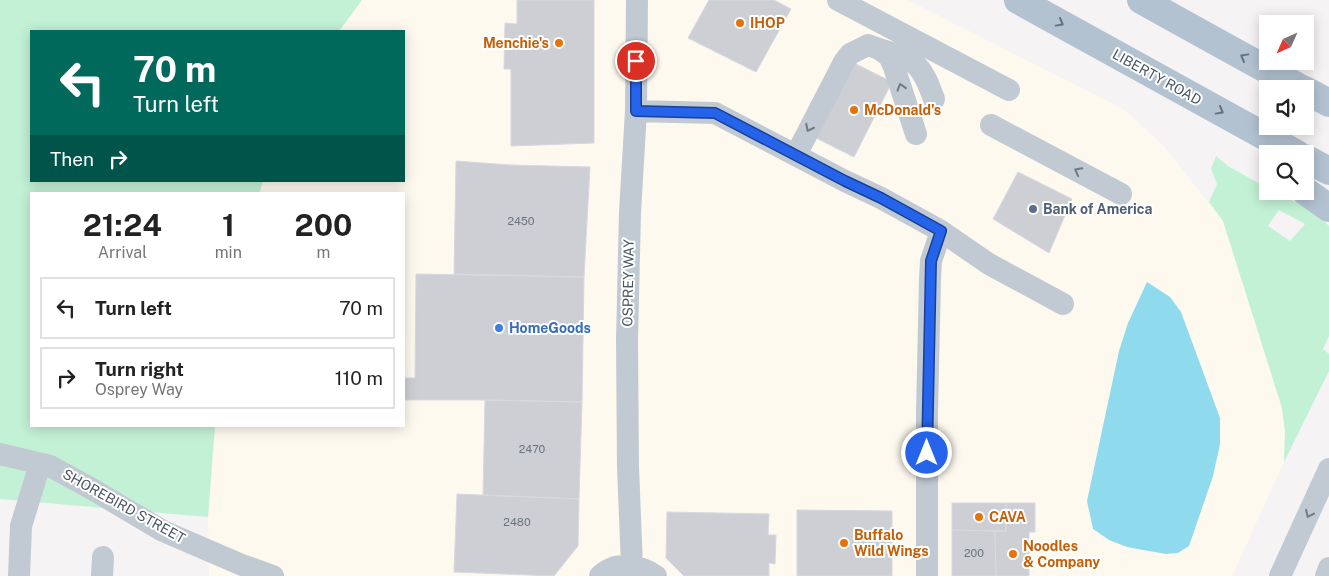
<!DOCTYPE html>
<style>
:root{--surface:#fff;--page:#f6f6f6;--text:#222;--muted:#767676;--line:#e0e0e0}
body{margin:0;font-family:"Public Sans",sans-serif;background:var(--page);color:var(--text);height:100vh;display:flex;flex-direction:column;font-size:19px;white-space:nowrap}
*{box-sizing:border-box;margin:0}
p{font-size:16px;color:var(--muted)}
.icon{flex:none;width:28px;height:28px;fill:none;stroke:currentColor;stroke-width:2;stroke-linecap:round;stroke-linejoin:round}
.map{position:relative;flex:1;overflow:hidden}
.drawer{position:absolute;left:30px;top:192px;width:375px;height:235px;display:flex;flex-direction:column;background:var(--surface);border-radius:0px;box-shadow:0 2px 12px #0003}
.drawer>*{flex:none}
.top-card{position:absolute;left:30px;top:30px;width:375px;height:152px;border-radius:0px;box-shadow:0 2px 12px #0003;background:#00695c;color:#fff;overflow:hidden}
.needle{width:32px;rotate:225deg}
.tools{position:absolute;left:1259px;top:15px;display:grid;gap:10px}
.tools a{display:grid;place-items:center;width:55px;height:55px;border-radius:0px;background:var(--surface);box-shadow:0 2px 12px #0003;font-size:25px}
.pin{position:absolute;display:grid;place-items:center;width:42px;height:42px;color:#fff;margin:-21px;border:2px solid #fff;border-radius:50%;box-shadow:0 1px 5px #0007}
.me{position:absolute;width:55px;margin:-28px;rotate:0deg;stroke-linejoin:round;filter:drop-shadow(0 0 4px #0008)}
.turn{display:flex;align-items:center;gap:18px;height:105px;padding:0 20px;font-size:22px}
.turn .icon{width:65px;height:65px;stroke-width:2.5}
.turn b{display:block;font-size:35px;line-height:42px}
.then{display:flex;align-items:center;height:48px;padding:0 20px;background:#0003;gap:10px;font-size:19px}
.eta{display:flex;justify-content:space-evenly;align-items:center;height:85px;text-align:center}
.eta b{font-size:30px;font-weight:700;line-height:35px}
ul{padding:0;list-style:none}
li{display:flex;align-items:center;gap:15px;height:62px;margin:0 10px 8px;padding:0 10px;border:2px solid var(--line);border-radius:0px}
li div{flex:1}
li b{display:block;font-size:19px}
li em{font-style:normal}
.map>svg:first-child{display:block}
.commercial{fill:#fdf9ef}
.green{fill:#c3f1d5;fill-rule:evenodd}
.water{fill:#90daee}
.building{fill:#cdcfd5;stroke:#d7d9de}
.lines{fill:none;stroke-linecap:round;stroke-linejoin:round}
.minor{stroke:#c1cad2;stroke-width:22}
.major{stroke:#b3c2d1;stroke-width:28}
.oneway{stroke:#64717d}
.oneway2{stroke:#6e7983}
.route-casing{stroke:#184099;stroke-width:12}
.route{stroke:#2563eb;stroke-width:9}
.food-dot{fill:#e8710a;stroke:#fff;stroke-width:2}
.service-dot{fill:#5c6f8a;stroke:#fff;stroke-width:2}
.shop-dot{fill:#3f7fe0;stroke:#fff;stroke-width:2}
.labels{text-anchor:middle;stroke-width:4;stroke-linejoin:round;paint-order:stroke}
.number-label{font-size:11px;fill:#6b747e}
.food-label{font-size:14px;font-weight:bold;fill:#c56008;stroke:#fff;text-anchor:start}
.street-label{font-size:14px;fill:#4a5661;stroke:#fff}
.service-label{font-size:14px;font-weight:bold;fill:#4e5e75;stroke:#fff;text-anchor:start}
.shop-label{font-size:14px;font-weight:bold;fill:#366cbe;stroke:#fff;text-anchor:start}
</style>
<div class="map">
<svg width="1329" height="576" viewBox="0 0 1329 576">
<rect width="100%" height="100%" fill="#f5f3f3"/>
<path class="commercial" d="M362,0H908L1125,110L1164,146L1223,221L1282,408L1285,432L1284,462L1232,576H209L208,517L215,426H404V194H259L263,181H404V31H339Z"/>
<path class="green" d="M0,0H362L339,31H31V181H263L259,194H31V426H215L208,517L0,499Z
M1216,156L1228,166L1267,188L1268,191H1274L1313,211L1329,226V336L1323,349L1329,354V371L1284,462L1285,432L1282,408L1223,221L1209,202L1217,184L1211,169ZM1279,210L1305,224L1290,241L1268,226Z"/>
<path class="water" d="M1147,282L1170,297L1181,312L1220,418V444L1213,476L1189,546L1178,553L1166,554L1143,550L1127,547L1109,540L1093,529L1087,501L1119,351L1128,323Z"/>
<path class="building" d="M517,0H594V143L511,146V69H504L505,23L517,24Z
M709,0H774L791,9L756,72L688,38Z
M854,63L892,82L854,157L816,138Z
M456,161L510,165L590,167L584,277L454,274Z
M1018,172L1072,199L1049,253L993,219Z
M416,274L584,277L582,402L485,400H404V378H415Z
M485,400L582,402L579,499L483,495Z
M457,494L579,499L578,546L554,576L454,572Z
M952,503H1006V531L952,530Z
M1006,503H1035V532H1029V576H996L995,531H1006Z
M797,510L892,511V576H797Z
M667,512L769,514L768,535H776L775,564L769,563V576H684L666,558Z
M952,530L995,531L996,576H952Z"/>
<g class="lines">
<path class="minor" d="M838,0L1009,90
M879,49C916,60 921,63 934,99
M636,111L715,113L845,181L881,198L941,231L989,264L1063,304
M991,125L1121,194
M796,155L844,62L850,54L868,45L879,49L889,56L894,67L916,134
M0,454L50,466L92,489L163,531L242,565L273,576
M632,566L628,467L627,341L630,212L636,111L637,0
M19,576L21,526L40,464
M102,576L103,557
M600,576C616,561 640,564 656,576
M927,576V413L930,278L931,261L941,231
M1280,576L1329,469
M1326,576L1329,568"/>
<path class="major" d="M1018,0L1297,154
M1141,0L1302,89
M1305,90L1329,103
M1305,158L1329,171
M1305,191L1329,208"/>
</g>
<defs><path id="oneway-chevron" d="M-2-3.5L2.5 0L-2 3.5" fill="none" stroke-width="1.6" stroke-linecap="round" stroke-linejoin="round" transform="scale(1.25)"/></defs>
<g class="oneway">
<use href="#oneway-chevron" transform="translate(1060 23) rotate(29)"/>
<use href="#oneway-chevron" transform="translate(1244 57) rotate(-151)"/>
<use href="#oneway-chevron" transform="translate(1220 111) rotate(29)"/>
</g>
<g class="oneway2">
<use href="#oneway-chevron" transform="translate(901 87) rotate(-107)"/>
<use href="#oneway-chevron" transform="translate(809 128) rotate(117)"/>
<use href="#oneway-chevron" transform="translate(1078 171) rotate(-152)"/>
<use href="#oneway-chevron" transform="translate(1309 514) rotate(115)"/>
</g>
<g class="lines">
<g class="route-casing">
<path id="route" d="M636,61V111L715,113L845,181L881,198L941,231L931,261L927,453"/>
</g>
<use href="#route" class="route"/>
</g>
<g class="food-dot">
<circle cx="740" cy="23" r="5"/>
<circle cx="559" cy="43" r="5"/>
<circle cx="854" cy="110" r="5"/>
<circle cx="979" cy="517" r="5"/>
<circle cx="844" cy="543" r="5"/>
<circle cx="1013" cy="554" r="5"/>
</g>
<circle class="service-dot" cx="1033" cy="209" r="5"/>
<circle class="shop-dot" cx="499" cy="328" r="5"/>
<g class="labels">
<g class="number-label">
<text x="521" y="225">2450</text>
<text x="532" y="453">2470</text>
<text x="517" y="526">2480</text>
<text x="974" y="557">200</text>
</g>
<g class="food-label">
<text x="750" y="28">IHOP</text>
<text x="549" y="48" text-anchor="end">Menchie's</text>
<text x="864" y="115">McDonald's</text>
<text x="989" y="522">CAVA</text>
<text x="854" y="540">Buffalo<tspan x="854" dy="16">Wild Wings</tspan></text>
<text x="1023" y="551">Noodles<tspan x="1023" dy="16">&amp; Company</tspan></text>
</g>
<g class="street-label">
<text transform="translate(1157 77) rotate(29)" y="5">LIBERTY ROAD</text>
<text transform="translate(628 283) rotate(-89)" y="5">OSPREY WAY</text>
<text transform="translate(124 506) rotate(29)" y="5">SHOREBIRD STREET</text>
</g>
<g class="service-label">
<text x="1043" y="214">Bank of America</text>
</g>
<g class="shop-label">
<text x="509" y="333">HomeGoods</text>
</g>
</g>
</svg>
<div class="tools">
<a><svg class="needle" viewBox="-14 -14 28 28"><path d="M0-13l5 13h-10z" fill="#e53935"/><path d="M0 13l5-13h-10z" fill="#767676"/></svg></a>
<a><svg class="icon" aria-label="sound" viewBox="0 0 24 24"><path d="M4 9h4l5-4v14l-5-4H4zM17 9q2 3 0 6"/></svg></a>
<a><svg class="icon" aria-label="search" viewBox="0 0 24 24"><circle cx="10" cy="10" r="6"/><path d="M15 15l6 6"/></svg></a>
</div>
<div class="pin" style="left:636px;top:61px;background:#d93025"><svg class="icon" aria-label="arrive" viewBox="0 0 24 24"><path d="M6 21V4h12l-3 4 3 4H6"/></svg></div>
<svg class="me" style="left:927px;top:453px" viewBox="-20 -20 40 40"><circle r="17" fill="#2563eb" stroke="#fff" stroke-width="3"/><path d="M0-11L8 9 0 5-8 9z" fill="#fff"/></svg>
<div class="top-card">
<div class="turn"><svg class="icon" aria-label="left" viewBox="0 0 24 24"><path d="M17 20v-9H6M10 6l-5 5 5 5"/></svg><div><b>70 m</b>Turn left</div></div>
<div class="then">Then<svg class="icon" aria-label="right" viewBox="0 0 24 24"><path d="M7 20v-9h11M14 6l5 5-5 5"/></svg></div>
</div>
<section class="drawer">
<div class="eta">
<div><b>21:24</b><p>Arrival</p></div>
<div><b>1</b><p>min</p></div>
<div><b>200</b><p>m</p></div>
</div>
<ul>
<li><svg class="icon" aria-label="left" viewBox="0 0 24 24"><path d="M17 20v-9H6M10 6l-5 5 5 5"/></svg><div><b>Turn left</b></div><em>70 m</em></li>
<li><svg class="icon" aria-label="right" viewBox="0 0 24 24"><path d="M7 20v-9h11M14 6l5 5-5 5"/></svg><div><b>Turn right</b><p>Osprey Way</p></div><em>110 m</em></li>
</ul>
</section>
</div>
